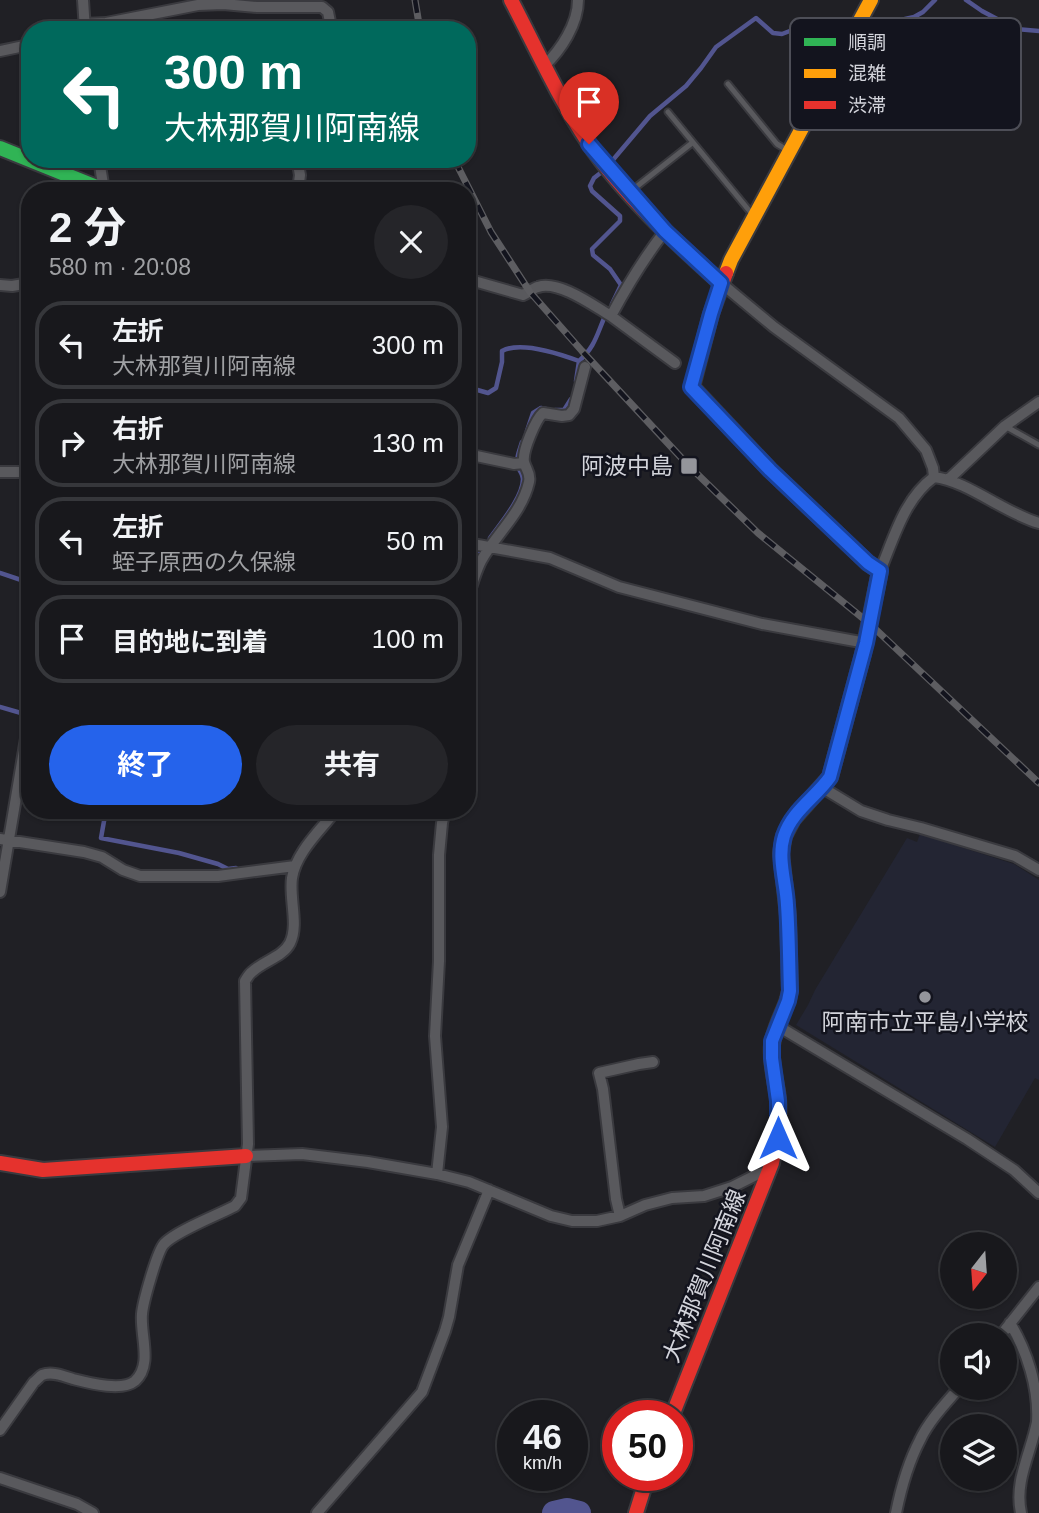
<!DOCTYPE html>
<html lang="ja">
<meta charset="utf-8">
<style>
:root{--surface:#18181c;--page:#252529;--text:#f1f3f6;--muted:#9fa0a3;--line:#36373b;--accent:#2563eb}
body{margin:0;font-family:Helvetica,"Noto Sans JP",sans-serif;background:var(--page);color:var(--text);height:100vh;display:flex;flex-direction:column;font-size:26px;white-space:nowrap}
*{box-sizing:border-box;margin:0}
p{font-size:23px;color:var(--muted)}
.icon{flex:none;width:38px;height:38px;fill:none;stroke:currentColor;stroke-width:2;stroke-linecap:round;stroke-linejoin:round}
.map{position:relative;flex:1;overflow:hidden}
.details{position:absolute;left:21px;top:182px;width:455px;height:637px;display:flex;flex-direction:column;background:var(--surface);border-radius:28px;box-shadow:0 2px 5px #0004,0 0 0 2px var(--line)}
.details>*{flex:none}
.hud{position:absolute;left:21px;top:21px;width:455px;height:147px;border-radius:28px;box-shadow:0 2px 5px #0004,0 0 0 2px var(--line);background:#00695c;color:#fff;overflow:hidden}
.needle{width:46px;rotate:197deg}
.buttons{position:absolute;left:940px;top:1232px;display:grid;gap:14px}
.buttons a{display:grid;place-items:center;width:77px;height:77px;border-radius:50%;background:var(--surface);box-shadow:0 2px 5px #0004,0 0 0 2px var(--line);font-size:35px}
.speed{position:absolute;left:497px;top:1400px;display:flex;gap:14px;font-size:35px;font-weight:700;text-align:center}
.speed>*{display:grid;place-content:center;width:91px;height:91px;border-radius:50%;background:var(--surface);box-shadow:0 2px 5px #0004,0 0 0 2px var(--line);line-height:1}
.speed small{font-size:18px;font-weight:400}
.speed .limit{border:10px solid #d22;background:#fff;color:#111}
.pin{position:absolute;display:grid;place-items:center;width:60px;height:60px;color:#fff;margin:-72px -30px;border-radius:50% 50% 50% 0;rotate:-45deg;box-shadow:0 0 7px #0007}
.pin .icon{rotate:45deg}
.me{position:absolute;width:77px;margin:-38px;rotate:0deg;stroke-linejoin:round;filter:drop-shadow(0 0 5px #0008)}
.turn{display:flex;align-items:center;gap:24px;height:147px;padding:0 28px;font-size:32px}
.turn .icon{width:91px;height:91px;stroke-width:2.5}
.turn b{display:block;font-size:49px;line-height:60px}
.round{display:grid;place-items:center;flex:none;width:74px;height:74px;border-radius:37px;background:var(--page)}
.headline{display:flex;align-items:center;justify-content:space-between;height:119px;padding:0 28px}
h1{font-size:42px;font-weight:700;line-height:52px}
.button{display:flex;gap:14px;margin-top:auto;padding:14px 28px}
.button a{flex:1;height:80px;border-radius:42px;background:var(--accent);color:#fff;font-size:28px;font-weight:700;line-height:80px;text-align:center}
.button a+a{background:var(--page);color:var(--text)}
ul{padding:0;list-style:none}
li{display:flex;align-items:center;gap:21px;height:88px;margin:0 14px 10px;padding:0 14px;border:4px solid var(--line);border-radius:28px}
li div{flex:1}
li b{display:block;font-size:26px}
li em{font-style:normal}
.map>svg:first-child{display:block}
.built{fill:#232533}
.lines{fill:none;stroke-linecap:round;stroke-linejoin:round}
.stream{stroke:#52558f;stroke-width:4.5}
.river{stroke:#52558f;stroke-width:24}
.lane-casing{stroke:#3a3a3f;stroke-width:9}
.street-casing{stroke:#3a3a3f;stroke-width:14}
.fast-casing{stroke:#3a3a3f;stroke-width:18}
.slow-casing{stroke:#3a3a3f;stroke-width:18}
.jam-casing{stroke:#3a3a3f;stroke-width:18}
.lane{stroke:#59595d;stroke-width:5}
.street{stroke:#59595d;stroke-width:10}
.fast{stroke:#30b455;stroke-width:14}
.slow{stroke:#ff9f0a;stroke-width:14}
.jam{stroke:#e5322d;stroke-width:14}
.rail-casing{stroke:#5d5d61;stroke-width:7}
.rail{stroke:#13141e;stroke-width:4.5;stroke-dasharray:13;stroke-linecap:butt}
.route-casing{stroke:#184099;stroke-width:18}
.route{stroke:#2563eb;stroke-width:12}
.poi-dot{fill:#94959b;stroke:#13141e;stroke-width:2.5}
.labels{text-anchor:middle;stroke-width:5;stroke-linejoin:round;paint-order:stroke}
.poi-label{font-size:23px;fill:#d3d4db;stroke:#13141e;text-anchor:end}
.street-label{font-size:23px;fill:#d3d4db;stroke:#13141e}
.key{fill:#13141e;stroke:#4d4e57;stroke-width:2}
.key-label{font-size:19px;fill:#d3d4db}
</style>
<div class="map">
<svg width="1039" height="1513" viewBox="0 0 1039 1513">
<rect width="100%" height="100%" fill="#202025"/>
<path class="built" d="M920,834L1014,864L1039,880V1080L1035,1078L995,1147L796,1025L808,1005L815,990L907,838L917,842Z"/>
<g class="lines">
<path class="stream" d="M966,0L982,11L1016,29L1039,31
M865,28L914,17L923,12L935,0
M612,161L650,116L686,86L701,68L716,47L756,18L773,33L782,34L795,29L847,30
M603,171L594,178L590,186L592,191L620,216V221L592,249L593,255L610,269L621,285L612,304
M576,381L579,361C596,346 597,333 606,314
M467,387L488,393L496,388L502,362V351C520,341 560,354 579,361
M555,410H564L571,399
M527,431L533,413L541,408L546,409
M490,538C500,524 523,497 523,479C522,473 522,475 519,469C515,459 519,452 522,442
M0,573L30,583
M467,579L478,553
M0,707L21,713
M106,810L101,838L179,853L218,864L228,869L236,868"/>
<path class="river" d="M554,1513L567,1510L579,1513"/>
<g class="lane-casing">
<path id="lane" d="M728,84L777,144L787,150
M668,112L752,214
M631,191L692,143
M1005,426L1039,445"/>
</g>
<g class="street-casing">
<path id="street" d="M83,0L85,30
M85,24L106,23L198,5L223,4L257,7H322L328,12L330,22L327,30
M0,51L24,46L30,47
M544,66C561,50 578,24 578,0
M99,159L104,191
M297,159L300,175L298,190
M224,191L235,188L298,191
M467,279L523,295C528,293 533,288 538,287C559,280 594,306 611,316C627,286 644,258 665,231
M721,283L774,327L899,418L926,450L933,468L934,477
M0,285L12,286L30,283
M611,316L675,363
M467,454L514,464L524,463
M0,472H30
M949,479L1005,426L1039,402
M467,543L550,558L619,587L762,624L866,643
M880,571C894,538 904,499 934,477C968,481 1004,513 1039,523
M467,601C471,587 475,573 481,561C496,534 522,513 529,482C531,473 526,470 524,462C522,451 536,419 543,413L562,416L569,415L574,409L585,367
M823,788L861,811L888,820L921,828L1015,856L1039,870
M0,839L84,852L102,857L123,870L140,876H218L295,866
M0,892L30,715
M778,1026L967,1139L1014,1170L1039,1193
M246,1156L302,1154L368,1162L437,1174L469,1182L551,1216L572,1221H597L620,1216L645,1205L672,1198L704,1196L732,1187L758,1174L770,1172
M437,1174L442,1127L435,1036L439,961V855L442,823L445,810
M620,1216L616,1199L603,1089L599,1073L639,1064L653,1062
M1010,1323C1027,1351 1039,1388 1037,1422C1031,1453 1014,1481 1021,1513
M1001,1335L1039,1287
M0,1430L34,1382C36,1381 40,1376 42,1375C52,1371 64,1376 73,1379C89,1383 122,1392 135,1381C153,1365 140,1335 142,1314C143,1302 157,1252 164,1244C176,1231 218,1215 235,1206L241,1198L248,1144L245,981C247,978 249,974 252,972C263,961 283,957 290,943C299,925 289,898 292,878C296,852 321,830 336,810
M0,1478L77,1504L93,1513
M317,1513L422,1392L445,1331L449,1317L458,1265L489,1190
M896,1513C901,1488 908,1463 920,1440C929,1421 945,1404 959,1388"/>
</g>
<g class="fast-casing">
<path id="fast" d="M0,148L104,190"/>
</g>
<g class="slow-casing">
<path id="slow" d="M726,273L731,260L871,0
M788,999L790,991L788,916L781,853L784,836L793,819L830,777L863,654"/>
</g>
<g class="jam-casing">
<path id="jam" d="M511,0C536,48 558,97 588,142C621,192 676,243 721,283
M726,273L711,314L692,387L770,470L868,563L880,571L863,654
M0,1163L43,1170L246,1156
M672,1416L772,1163C777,1142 780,1120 778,1098C776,1081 770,1063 772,1045C774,1029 783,1014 788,999
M636,1513L648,1475"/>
</g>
<use href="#lane" class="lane"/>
<use href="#street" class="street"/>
<use href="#fast" class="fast"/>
<use href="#slow" class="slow"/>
<use href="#jam" class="jam"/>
<g class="rail-casing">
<path id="rail" d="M415,0L420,30
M454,159L491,232L530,292L582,351L689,466L758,533L870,624L1039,783"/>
</g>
<use href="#rail" class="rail"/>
</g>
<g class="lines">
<g class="route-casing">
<path id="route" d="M589,144L665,231L721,283L711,314L691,387L770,470L868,563L880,571L866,643L830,777C816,797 792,811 784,836C777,858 786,882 787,905C789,933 789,962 790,991L788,1001L772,1041V1058L778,1101V1138"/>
</g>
<use href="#route" class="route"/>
</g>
<g class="poi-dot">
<rect x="680" y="457" width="18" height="18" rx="3.5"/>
<circle cx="925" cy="997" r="7"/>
</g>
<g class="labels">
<g class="poi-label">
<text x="673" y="474">阿波中島</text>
<text x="925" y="1030" text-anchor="middle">阿南市立平島小学校</text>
</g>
<g class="street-label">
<text transform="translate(704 1276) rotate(-68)" y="8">大林那賀川阿南線</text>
</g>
</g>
<rect x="790" y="18" width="231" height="112" rx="10" class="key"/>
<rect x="804" y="38" width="32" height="8" fill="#30b455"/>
<rect x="804" y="69" width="32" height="9" fill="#ff9f0a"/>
<rect x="804" y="101" width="32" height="8" fill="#e5322d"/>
<g class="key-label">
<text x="848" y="49">順調</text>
<text x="848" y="80">混雑</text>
<text x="848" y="112">渋滞</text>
</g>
</svg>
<div class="buttons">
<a><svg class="needle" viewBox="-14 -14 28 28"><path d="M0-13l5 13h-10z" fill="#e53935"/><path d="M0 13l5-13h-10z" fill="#9fa0a3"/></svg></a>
<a><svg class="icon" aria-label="sound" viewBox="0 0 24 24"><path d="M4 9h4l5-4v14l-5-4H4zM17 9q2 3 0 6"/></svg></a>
<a><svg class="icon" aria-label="layers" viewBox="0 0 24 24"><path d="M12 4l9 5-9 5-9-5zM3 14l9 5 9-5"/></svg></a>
</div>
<div class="speed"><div>46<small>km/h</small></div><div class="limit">50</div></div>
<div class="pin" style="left:589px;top:144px;background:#d93025"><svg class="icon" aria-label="arrive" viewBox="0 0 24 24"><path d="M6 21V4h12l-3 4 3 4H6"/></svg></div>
<svg class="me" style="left:778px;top:1138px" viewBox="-20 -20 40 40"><path d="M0-17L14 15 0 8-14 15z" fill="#2563eb" stroke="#fff" stroke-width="4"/></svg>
<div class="hud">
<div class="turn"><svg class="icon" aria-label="left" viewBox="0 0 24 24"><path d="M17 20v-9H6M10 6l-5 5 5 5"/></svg><div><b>300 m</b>大林那賀川阿南線</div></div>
</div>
<section class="details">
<div class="headline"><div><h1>2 分</h1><p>580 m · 20:08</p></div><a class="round"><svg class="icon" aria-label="close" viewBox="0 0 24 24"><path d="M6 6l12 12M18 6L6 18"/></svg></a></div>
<ul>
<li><svg class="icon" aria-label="left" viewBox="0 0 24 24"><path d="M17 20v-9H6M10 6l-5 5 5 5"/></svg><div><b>左折</b><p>大林那賀川阿南線</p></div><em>300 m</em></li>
<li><svg class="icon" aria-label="right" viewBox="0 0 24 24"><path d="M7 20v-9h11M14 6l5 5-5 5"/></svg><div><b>右折</b><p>大林那賀川阿南線</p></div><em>130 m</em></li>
<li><svg class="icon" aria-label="left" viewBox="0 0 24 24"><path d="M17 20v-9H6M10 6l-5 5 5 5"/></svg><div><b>左折</b><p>蛭子原西の久保線</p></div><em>50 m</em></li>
<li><svg class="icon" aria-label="arrive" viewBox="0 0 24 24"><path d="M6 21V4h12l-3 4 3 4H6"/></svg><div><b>目的地に到着</b></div><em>100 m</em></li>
</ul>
<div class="button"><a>終了</a><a>共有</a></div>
</section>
</div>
